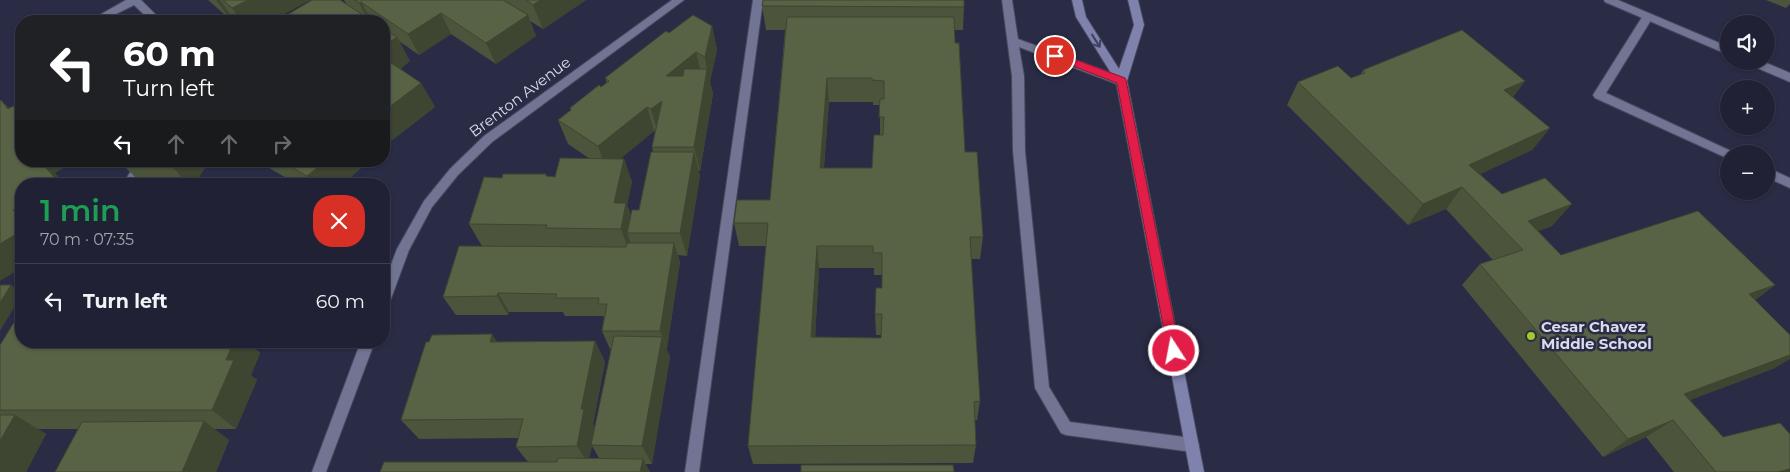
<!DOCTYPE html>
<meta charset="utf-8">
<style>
:root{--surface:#202134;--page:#2d2e40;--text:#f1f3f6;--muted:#a2a3ac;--line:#3d3e4f}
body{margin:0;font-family:Montserrat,sans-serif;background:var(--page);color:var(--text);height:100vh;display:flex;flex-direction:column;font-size:19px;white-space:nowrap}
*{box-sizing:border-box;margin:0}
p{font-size:16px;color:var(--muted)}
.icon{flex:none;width:28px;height:28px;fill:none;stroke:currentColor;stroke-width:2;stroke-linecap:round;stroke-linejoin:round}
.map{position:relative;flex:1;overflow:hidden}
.side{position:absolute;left:15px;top:178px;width:375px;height:170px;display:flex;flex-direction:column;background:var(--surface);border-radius:20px;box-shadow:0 1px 4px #0004,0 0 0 1px var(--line)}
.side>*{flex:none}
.top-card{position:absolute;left:15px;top:15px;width:375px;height:152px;border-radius:20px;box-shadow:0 1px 4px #0004,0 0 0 1px var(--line);background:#202124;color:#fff;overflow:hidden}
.buttons{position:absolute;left:1720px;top:15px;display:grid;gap:10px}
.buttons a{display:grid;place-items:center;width:55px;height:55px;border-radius:50%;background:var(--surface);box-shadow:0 1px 4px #0004,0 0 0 1px var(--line);font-size:25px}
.pin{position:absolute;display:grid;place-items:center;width:42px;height:42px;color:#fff;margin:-21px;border:2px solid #fff;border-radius:50%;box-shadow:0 1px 5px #0007}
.me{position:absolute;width:55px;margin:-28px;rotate:349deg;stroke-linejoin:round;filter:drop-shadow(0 0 4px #0008)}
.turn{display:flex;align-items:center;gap:18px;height:105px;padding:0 25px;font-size:22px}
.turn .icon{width:65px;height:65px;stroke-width:2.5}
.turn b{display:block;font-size:35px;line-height:42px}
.lanes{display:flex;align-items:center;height:48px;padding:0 25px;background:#0003;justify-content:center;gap:25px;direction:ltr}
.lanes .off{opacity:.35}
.round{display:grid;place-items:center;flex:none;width:52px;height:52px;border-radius:20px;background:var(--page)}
.summary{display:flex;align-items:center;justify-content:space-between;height:85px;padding:0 25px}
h1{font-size:30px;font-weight:600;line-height:38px;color:#1e9e55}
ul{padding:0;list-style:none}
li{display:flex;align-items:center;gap:15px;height:75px;padding:0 25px;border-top:1px solid var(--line)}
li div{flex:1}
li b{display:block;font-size:19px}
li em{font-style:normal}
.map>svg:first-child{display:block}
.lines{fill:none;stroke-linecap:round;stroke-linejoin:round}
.service-casing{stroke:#47485d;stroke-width:2}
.minor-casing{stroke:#47485d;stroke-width:2}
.tertiary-casing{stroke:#47485d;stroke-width:2}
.secondary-casing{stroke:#47485d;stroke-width:2}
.service{fill:#717492;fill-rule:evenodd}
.minor{fill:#717492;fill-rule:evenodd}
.tertiary{fill:#717492;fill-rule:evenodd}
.secondary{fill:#7e82ad;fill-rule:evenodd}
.wall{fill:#4c543b;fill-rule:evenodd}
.shaded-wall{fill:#3e4530}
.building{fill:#586245;stroke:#3e4530;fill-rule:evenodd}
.oneway{stroke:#3f4260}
.route{fill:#e11d48;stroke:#92132f}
.poi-dot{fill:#a1c92a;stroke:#2a2c46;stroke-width:2}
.labels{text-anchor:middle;stroke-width:5;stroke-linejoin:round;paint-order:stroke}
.street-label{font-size:15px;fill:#dadced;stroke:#2a2c46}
.poi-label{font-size:15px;font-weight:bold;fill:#dadced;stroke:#2a2c46;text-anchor:start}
</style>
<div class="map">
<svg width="1790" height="472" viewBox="0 0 1790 472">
<rect width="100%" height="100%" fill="#2a2c46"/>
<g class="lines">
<g class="service-casing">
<path id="service" d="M126,0H141L162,21H151L134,5L102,21H89Z
M753,0H763L699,472H685Z
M1002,0H1012L1018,39L1125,78L1127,81L1125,84H1117L1019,47L1024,76L1025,151L1049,387L1070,422L1192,438L1197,440L1199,445L1197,450L1192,452L1066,435L1061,433L1035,388L1013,151L1012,76Z
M1648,13L1653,17L1606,93L1733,152L1734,154H1729V159L1595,98L1593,95L1644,14Z
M137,161H149L135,184H123Z
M1766,167L1790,178V188L1766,177Z"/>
</g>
<g class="minor-casing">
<path id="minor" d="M672,0H684L492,142L458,175L432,207L409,250L389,304L384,305V283L397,249L424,201L450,169L484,136Z
M361,341H375L326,472H312Z"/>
</g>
<g class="tertiary-casing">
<path id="tertiary" d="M1604,0H1618L1729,47V55L1605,2Z
M1747,61H1762L1790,73V82L1748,64Z"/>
</g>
<g class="secondary-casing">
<path id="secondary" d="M1072,0H1082L1086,17L1119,69L1134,25L1128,0H1138L1144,25L1127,81L1204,472H1190L1116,81L1076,17Z"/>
</g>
<use href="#service" class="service"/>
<use href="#minor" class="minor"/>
<use href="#tertiary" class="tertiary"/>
<use href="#secondary" class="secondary"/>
</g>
<path class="wall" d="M208,0H310L271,21H236L234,20L232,21Z
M344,0H586L543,29L530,21L536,36L496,64L451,34L419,55L399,41L410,61L400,69L421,83L435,107L387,144L384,142V21H277L347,5Z
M1766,0H1790V4L1786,8Z
M762,6L964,7L963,30H954L965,152L983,237L980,259H971L980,401L977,420H975L976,445L973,463L753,464L748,446L766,246H739L734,223L770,200L785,30H766ZM829,102H873V105H880V135L872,168H824ZM819,268H874V275H882V288L875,314L876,335H881V338L815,337Z
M712,26L717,50L710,81L713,94L700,171H698L700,176L687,256L678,255L680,262L667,348H666L670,357L652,464H645L650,472H380L528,462L516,447L519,438L419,439L401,420L497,342L595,341L605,362L593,424L595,428L611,349H610L602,331L604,318L603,316H565L563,312H509L508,315H456L443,297L482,246L469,224L548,177H555L590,159L568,144L558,120L571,110L570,108L607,83L605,78L669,33ZM654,131H655L652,147L653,152L639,210L631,215L627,205L632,182L624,159H620ZM592,446L599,458H589Z
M1363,70L1525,81L1513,97L1550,128L1532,150L1480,174L1502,194L1552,226L1538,231L1561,255L1775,285L1755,300L1775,368L1690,400L1723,437L1790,472H1674L1646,437L1603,457L1462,285L1480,264L1493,260L1446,209L1408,225L1287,105L1298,82L1351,78L1360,75Z
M119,161H212L207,165L194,184H101L136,178Z
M257,161H369L343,184H297Z
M21,341H247L260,353L251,375L257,380L236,429H214L229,440L216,472H55L78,429H38L46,434L26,472H0V410Z"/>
<path class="shaded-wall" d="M216,0H220L234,20L232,21Z
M248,0H310L271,21H241L232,8Z
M541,0H586L543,29L533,5Z
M361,2L372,21H369L359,3Z
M441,13L451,34L419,55L408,34Z
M528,15L536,36L496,64L486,43Z
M712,26L717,50L710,81L713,94L700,171L694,147L707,70L705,57Z
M397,37L410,61L389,76L384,68V46Z
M696,52L702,77L666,76Z
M827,78L829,102L822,191L820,168Z
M1525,81L1508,103L1504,90Z
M421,83L435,107L387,144L384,140V111Z
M1,100L19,117L13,106L21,114V123Z
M662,101L658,133L651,109Z
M647,107L654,131L607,170L598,146Z
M1550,128L1532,150L1453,187L1469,165Z
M694,152L700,176L687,256L680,233Z
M624,159L632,182L627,205L635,226L627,233L631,244L629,251L621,229L614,203Z
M40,161H60L65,167L55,173L65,184H41Z
M172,161H212L207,165L194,184H188L170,164Z
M325,161H369L343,184H313L307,176Z
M153,178L158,184H149Z
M1462,187L1446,209L1408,225L1423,204Z
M21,195V202L17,197Z
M1572,204L1552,226L1514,241L1528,221Z
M21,205V220L13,210Z
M21,231V268L0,281V244Z
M674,243L680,262L667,348L660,331Z
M817,246L819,268L814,358L811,337Z
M11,285L21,292V296L0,331V303Z
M1775,285L1748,305L1749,294Z
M498,293L509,312L508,315L497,296Z
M492,334L506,355L490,342Z
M662,337L670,357L652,464L642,446Z
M234,341H247L260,353L251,375L257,380L236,429L212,410L226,360Z
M595,341L605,362L593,424L595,428L588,464L577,446L581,409Z
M1790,355V359L1775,368L1658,412L1684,394Z
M15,415L46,434L26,472H0V441Z
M1673,420L1646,437L1603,457L1628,439Z
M204,421L229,440L216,472H182Z
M643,459L650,472H640Z
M1790,469V472H1778Z"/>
<path class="building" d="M223,0H248L232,8Z
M312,0H340L372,21H277Z
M354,0H503L528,15L486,43L441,13L408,34L361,2L359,3Z
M526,0H541L533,5Z
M763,0H964V7L762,6Z
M693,15L712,26L705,57L696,52L666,76H683L684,69H707L694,147H652L662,101L651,109L647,107L598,146L558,120L571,110L570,108L599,85L601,87L609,81L605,78L666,31L669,33Z
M787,17H954L955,43H959L965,152H977L983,237H970L980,401L974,402L976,445L748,446L768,223H734L737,200H770ZM827,78H872V80L884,81V99H880L879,117H884L883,135H874L872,168H820ZM817,246H873V253H882V288H876L875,314H882L881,338L811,337Z
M384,29L397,37L384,46Z
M1462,30L1525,81L1504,90L1550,128L1469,165L1502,194L1545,178L1572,204L1528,221L1561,255L1698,211L1775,285L1749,294L1790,335V355L1684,394L1723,437L1780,423L1790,434V469L1778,472H1716L1673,420L1628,439L1480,264L1523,250L1462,187L1423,204L1298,82L1338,66L1351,78L1365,73L1363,70Z
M384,58L421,83L384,111Z
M1,100L8,109L13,106L21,116L17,118L21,123V161H40L54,177L41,184H21V195L17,197L21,202V205L13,210L21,220V231L0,244V101Z
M651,152H694L680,233H627L632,210H639Z
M560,158L624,159L614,203H626L621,229L546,228L547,225L469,224L484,177L502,178L503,174H546V176L555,177Z
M134,161H172L170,164Z
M281,161H325L307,176Z
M104,178H153L149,184H101Z
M627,243H674L660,331H602L607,304H598L599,298H555L557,294L498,293L497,296L443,297L459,246L626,247Z
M0,285H11L0,303Z
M21,311V341H234L226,360H234L212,410H0V345Z
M492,334L490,342L595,341L581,409H584L577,446L516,447L523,419L401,420L426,342H429L432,335Z
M614,336L662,337L642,446L591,445Z
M0,415H15L0,441Z
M204,421L182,472H55L82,422Z
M558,458L643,459L640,472H380L384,462H557Z
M801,465H953L954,472H801Z"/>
<defs><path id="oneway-shaft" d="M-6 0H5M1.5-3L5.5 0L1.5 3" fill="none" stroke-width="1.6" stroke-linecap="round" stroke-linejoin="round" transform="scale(1.25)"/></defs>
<use class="oneway" href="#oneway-shaft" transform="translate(1096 41) rotate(58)"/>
<path class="route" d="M1055,52L1125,78L1126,80L1180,351L1178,355L1174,356L1169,355L1168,351L1117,83L1052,58L1050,56Z"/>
<circle class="poi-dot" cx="1531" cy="336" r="5"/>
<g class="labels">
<g class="street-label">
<text transform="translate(520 97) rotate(-37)" y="5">Brenton Avenue</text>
</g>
<g class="poi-label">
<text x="1541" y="332">Cesar Chavez<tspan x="1541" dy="17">Middle School</tspan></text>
</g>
</g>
</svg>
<div class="buttons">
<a><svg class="icon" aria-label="sound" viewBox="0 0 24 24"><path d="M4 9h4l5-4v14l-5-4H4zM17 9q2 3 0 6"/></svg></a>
<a>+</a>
<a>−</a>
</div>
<div class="pin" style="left:1055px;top:56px;background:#d93025"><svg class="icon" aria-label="arrive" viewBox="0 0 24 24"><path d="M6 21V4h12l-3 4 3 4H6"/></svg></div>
<svg class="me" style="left:1174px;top:351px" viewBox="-20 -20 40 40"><circle r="17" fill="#e11d48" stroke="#fff" stroke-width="3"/><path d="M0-11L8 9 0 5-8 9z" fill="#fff"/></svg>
<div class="top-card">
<div class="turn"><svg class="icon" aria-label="left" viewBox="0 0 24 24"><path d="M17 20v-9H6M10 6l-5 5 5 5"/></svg><div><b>60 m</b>Turn left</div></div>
<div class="lanes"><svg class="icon" aria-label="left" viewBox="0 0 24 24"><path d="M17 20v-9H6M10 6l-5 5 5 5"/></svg><svg class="icon off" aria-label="ahead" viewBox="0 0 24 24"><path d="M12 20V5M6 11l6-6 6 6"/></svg><svg class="icon off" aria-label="ahead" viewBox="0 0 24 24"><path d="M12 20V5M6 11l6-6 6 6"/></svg><svg class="icon off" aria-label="right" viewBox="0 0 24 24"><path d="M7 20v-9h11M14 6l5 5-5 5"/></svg></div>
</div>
<section class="side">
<div class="summary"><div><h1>1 min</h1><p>70 m · 07:35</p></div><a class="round" style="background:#d93025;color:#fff"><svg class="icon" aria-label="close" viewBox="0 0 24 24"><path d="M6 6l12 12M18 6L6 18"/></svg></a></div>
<ul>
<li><svg class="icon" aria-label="left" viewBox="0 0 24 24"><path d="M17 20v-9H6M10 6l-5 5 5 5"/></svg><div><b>Turn left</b></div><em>60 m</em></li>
</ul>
</section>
</div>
